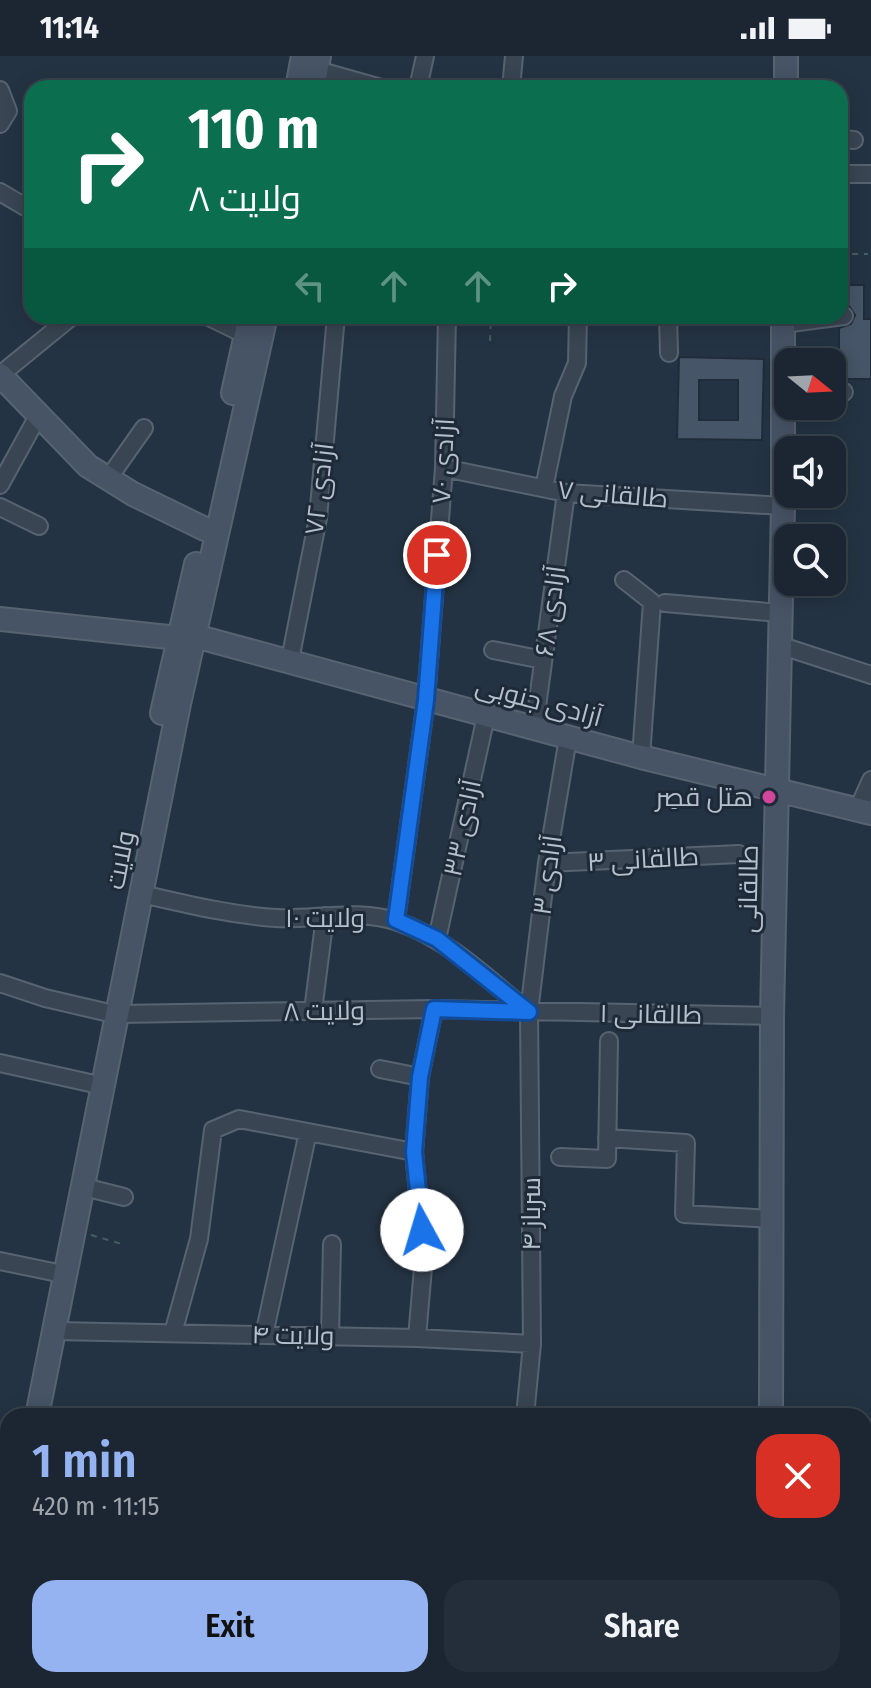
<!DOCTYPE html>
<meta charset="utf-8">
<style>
:root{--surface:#1b2632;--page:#242e3a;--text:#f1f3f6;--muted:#a0a5ac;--line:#39434d;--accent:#95b2f1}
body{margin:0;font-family:"Fira Sans Condensed",Cairo,sans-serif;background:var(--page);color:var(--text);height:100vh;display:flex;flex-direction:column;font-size:30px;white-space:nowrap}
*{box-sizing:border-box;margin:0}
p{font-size:26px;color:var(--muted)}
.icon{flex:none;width:44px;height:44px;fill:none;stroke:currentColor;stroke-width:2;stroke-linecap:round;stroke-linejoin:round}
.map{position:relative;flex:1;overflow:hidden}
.drawer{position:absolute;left:0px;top:1352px;width:872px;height:280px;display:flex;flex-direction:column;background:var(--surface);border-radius:24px 24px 0 0;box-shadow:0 4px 20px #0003,0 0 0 2px var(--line)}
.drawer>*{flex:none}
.top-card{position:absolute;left:24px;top:24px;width:824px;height:244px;border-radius:24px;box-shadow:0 4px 20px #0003,0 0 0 2px var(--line);background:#0b6e4f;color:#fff;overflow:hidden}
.needle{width:52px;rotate:108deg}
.buttons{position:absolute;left:774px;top:292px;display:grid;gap:16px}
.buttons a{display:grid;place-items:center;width:72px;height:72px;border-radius:16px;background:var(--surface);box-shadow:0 4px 20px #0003,0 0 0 2px var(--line);font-size:40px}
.pin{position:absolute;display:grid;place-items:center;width:68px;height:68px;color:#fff;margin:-34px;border:4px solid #fff;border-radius:50%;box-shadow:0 2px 8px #0007}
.me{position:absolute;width:88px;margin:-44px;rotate:354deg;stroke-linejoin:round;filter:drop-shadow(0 0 6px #0008)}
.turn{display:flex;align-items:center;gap:28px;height:168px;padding:0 32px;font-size:36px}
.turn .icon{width:104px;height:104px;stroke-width:2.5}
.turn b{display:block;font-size:56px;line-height:68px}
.lanes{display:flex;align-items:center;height:76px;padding:0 32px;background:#0003;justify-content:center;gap:40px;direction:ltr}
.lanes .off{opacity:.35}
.round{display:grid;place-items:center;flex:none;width:84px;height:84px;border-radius:24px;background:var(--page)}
.headline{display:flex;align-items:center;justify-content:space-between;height:136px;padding:0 32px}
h1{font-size:48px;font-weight:600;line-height:60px;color:var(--accent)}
.primary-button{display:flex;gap:16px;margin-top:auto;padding:16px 32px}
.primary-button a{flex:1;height:92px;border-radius:24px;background:var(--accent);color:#111;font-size:32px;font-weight:600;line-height:92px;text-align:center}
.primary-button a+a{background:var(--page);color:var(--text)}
.status{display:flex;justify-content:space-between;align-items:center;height:56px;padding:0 40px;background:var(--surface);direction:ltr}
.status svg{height:22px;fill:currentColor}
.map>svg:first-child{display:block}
.building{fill:#465567;stroke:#202c3a;stroke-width:2;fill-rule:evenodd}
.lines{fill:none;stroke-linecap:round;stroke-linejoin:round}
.street-casing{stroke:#576370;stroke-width:20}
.secondary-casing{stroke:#576370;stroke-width:26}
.path{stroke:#455f60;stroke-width:2;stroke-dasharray:6 6;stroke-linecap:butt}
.street{stroke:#394552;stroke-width:16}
.secondary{stroke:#475466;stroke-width:22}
.route-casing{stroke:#114b97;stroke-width:20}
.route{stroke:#1a73e8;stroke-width:14}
.hotel-dot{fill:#d1479c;stroke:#1e2a38;stroke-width:3}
.labels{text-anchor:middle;stroke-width:6;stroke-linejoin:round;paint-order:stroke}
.street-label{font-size:26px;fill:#b6c0cc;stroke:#1e2a38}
.poi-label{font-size:26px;fill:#b6c0cc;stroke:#1e2a38;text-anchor:end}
</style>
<div class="status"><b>11:14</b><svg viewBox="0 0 49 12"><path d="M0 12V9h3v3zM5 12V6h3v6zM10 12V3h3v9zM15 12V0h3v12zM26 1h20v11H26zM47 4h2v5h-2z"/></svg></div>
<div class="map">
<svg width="871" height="1632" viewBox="0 0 871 1632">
<rect width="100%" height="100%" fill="#243343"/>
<path class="building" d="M840,229H864V263H871V323H839V272L851,268L855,259L849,250L840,249Z
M679,301L764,303L762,384L677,383ZM699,324H738V364H699Z"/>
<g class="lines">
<g class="street-casing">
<path id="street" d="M317,14L381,32
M418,32L425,0
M511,32L514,0
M0,34L8,55L0,68
M840,83L854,84
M840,118H871
M0,136L32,155
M207,260L246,279
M668,260L669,297
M783,268L844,260
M0,319L71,261
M832,337L844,336
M444,412L566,437L783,450
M108,423L144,372
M0,429L38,360
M544,432L563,340L577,307L578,260
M0,451L39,470
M624,524L652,546L641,701
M665,547L780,557
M779,589L871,619
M493,594L543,604
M290,604L318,462L336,260
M534,673L566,437
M857,755L871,724
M547,807L739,798
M142,838C186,848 230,859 276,862C315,864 359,852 398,866C448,883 488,923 529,956
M396,864L426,644L444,412L447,260
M437,883L486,660
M0,927L45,942L105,956
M313,955L325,860
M119,958L434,953L772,960
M0,1007L90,1027
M380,1013L420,1021
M607,1082L686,1087L684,1158L772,1163
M560,1101L607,1103L609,985
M84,1131L124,1141
M0,1205L53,1216
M54,1275L417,1282L532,1288
M173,1277L199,1183L213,1074L239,1063L414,1096
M264,1279L308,1076
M330,1280L332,1188
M417,1282L424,1200L414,1096L420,1021L434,953
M525,1360L532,1288L529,956L547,807L568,682
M119,1632L122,1624
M517,1632V1624"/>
</g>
<g class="secondary-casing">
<path id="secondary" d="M297,32L303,0
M313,32L319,0
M786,32V0
M0,319L88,410L133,438L205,473
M233,337L250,260
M0,563L178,582L195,580L641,701L871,757
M162,657L196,508
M37,1360L179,648L266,260
M771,1360L772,960L783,450V260
M0,1461L8,1428
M0,1512L8,1490
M864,1541L871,1537
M781,1624L784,1632"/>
</g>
<path class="path" d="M840,198H868
M490,285L491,260
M91,1179L122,1188"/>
<use href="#street" class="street"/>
<use href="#secondary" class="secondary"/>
</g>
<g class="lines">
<g class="route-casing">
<path id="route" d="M422,1174L414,1096L420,1021L434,953L529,956L437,883L396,864L426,644L437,499"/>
</g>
<use href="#route" class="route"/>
</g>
<circle class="hotel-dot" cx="769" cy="741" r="8"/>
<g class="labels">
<g class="street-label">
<text transform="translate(443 405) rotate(-87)" y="9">آزادی ۷۰</text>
<text transform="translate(319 433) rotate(-83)" y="9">آزادی ۷۲</text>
<text transform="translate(613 438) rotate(5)" y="9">طالقانی ۷</text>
<text transform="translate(550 555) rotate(-82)" y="9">آزادی ۶۸</text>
<text transform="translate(539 645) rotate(15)" y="9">آزادی جنوبی</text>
<text transform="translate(462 772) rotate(-78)" y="9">آزادی ۳۳</text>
<text transform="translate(643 803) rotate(-3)" y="9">طالقانی ۳</text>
<text transform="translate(120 804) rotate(-79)" y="9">ولایت</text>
<text transform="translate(547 819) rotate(-82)" y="9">آزادی ۳</text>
<text transform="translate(748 833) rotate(-89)" y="9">طالقانی</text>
<text x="325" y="871">ولایت ۱۰</text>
<text transform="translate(324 955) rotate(-1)" y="9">ولایت ۸</text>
<text transform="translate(651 958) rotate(1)" y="9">طالقانی ۱</text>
<text transform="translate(531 1158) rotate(-90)" y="9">سرباز ۴</text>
<text transform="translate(293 1279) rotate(1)" y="9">ولایت ۴</text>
</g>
<g class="poi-label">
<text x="753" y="750">هتل قصِر</text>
</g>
</g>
</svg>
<div class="buttons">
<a><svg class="needle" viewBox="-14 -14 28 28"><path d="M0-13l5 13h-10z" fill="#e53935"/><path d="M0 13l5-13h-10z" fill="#a0a5ac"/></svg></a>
<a><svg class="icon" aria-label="sound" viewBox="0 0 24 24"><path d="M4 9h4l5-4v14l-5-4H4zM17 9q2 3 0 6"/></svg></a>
<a><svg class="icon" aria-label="search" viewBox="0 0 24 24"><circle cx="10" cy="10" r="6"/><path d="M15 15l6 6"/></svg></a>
</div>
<div class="pin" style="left:437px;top:499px;background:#d93025"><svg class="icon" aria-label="arrive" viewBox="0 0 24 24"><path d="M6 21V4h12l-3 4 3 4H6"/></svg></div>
<svg class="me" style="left:422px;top:1174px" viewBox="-20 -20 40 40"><circle r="19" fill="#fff"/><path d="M0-13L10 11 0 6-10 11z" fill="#1a73e8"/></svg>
<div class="top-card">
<div class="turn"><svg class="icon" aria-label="right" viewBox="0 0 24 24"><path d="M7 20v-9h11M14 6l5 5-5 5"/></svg><div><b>110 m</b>ولایت ۸</div></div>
<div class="lanes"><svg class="icon off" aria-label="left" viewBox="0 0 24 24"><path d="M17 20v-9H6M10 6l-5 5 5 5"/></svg><svg class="icon off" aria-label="ahead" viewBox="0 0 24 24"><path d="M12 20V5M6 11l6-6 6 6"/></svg><svg class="icon off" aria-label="ahead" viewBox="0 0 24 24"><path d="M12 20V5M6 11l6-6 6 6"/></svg><svg class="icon" aria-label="right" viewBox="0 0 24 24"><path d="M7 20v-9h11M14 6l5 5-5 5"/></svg></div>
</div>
<section class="drawer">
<div class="headline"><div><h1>1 min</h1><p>420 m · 11:15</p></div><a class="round" style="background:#d93025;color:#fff"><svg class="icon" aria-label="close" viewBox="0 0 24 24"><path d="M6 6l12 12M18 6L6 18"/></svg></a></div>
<div class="primary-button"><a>Exit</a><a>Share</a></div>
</section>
</div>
